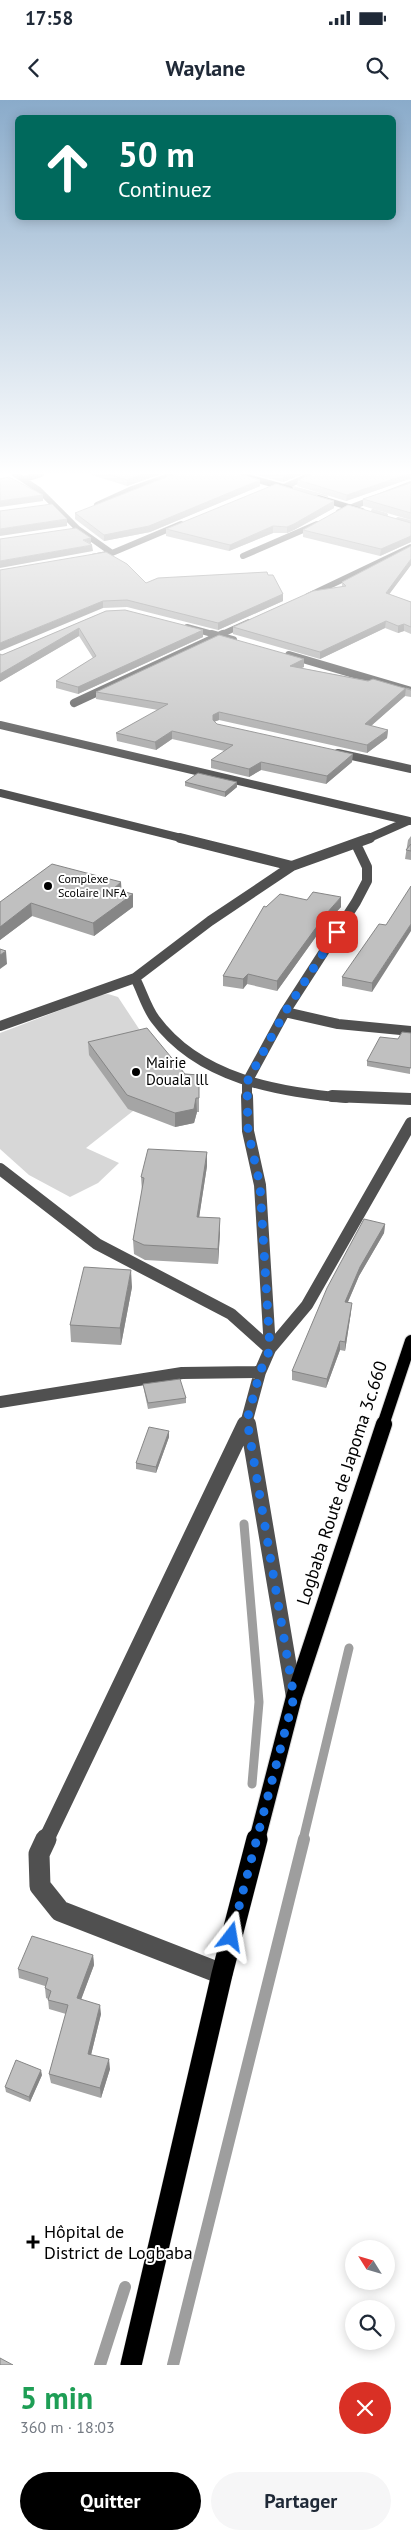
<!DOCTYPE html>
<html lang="fr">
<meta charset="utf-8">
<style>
:root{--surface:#fff;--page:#f6f6f7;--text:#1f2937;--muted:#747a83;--accent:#000}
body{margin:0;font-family:"PT Sans",sans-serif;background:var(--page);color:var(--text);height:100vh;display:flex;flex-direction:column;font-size:19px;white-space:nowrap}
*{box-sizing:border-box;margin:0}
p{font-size:16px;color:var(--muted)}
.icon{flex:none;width:28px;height:28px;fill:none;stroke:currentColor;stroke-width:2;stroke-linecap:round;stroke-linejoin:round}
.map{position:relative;height:2265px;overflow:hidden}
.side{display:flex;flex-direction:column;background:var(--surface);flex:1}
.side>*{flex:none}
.hud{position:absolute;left:15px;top:15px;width:381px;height:105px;border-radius:8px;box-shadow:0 2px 12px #0003;background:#00695c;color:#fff;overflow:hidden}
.needle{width:32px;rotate:307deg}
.tools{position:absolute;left:345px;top:2140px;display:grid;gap:10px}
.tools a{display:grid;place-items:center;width:50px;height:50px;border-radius:50%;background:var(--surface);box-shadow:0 2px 12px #0003;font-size:25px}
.pin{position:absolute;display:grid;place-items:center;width:42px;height:42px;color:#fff;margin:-21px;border-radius:10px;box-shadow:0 2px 8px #0006}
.me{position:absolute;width:55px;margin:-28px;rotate:14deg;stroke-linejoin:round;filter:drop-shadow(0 0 4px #0008)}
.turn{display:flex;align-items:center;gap:18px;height:105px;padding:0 20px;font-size:22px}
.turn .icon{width:65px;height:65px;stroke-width:2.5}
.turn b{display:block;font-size:35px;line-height:42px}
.round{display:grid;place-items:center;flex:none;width:52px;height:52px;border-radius:26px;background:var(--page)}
.headline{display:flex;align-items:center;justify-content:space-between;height:85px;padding:0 20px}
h1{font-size:30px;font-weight:700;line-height:38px;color:#1e9e55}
.primary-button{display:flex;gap:10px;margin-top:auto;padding:10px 20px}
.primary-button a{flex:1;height:58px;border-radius:30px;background:var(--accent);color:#fff;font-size:20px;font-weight:700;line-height:58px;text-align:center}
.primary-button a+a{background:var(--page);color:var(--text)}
.status{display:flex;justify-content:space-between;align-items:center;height:35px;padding:0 25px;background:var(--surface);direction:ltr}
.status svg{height:14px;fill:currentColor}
header{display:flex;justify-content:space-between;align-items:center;height:65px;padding:0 20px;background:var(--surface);font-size:22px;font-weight:700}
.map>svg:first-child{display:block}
.green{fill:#d7d7d7}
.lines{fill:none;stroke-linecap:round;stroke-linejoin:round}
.stream-far2{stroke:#9e9e9e;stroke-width:4}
.stream-far1{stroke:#9e9e9e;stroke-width:9}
.stream{stroke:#9e9e9e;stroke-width:12}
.major-far3-casing{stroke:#dbdbdb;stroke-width:7}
.major-far2-casing{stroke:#dbdbdb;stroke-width:14}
.major-far1-casing{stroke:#dbdbdb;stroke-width:18}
.major-casing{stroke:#dbdbdb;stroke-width:22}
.minor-far5{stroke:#505050;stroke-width:6}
.minor-far4{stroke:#505050;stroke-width:8}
.minor-far3{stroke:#505050;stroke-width:10}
.minor-far2{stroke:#505050;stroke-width:12}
.minor-far1{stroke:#505050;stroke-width:16}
.minor{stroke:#505050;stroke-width:21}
.major-far3{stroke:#000;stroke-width:6}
.major-far2{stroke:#000;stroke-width:12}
.major-far1{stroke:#000;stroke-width:16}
.major{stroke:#000;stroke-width:21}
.wall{fill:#a5a5a5}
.shaded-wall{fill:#868686}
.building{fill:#c0c0c0;stroke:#868686}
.route{stroke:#1a73e8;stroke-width:9;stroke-dasharray:0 16.2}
.poi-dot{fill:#000;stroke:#fff;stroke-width:2}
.labels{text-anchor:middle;stroke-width:4;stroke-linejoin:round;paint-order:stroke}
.far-poi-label{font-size:12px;fill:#000;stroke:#fff;text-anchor:start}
.poi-label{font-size:15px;fill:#000;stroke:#fff;text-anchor:start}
.near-street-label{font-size:18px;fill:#000;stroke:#fff}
.near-poi-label{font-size:18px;fill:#000;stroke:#fff;text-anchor:start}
</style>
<div class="status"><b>17:58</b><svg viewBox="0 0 49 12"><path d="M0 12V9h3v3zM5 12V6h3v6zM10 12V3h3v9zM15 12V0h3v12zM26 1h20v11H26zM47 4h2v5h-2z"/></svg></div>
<header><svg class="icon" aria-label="back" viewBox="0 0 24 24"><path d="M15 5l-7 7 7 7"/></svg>Waylane<svg class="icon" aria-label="search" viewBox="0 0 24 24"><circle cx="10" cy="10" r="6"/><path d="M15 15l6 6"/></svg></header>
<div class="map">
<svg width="411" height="2265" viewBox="0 0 411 2265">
<rect width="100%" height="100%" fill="#fff"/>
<path class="green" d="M108,894L118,897L147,941L133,1011L86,1048L119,1063L98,1083L70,1097L29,1075L0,1049V933L100,895Z"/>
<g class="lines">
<path class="stream-far2" d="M289,387L326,397
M373,411L386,415
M398,419L411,422"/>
<path class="stream-far1" d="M244,1424L259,1602L252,1684
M303,1740L349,1548"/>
<path class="stream" d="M100,2265L125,2187
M173,2265L304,1739"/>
<g class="major-far3-casing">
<path id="major-far3" d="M237,374L290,389
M319,398L362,411"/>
</g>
<g class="major-far2-casing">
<path id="major-far2" d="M383,1325L411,1241"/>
</g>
<g class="major-far1-casing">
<path id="major-far1" d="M257,1740L294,1597L384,1324"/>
</g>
<g class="major-casing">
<path id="major" d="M131,2265L222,1874L257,1739"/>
</g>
<path class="minor-far5" d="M15,374L39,390L78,429L112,453
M24,379L41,374
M284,387L313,374
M97,405L132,389L175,374
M339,412L411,384
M243,456L317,424
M92,457L112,453L181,424
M308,496L411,447
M187,527L216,535
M220,535L249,522"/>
<path class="minor-far4" d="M212,534L233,540
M289,555L411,591
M74,603L223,534
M0,625L409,721
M338,653L411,669
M0,693L185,739
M367,739L408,721"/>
<path class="minor-far3" d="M180,738L292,766
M135,878C142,891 146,907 155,919C199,979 278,992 346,998
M285,912L338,924L411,931
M0,926L135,878L210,821L292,766L370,738
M247,998V982L285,912L356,802L367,781V767L356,744"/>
<path class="minor-far2" d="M247,996L248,1031L260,1085L270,1249L260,1272L247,1320L248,1325
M332,996L411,999
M0,1069L97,1144L231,1214L270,1249L307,1205L411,1023
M0,1302L182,1273L260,1272
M245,1325L247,1320"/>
<path class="minor-far1" d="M248,1324L294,1597
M46,1740L245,1324"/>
<path class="minor" d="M46,1739L39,1754L40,1786L60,1811L222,1874"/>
<use href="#major-far3" class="major-far3"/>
<use href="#major-far2" class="major-far2"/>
<use href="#major-far1" class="major-far1"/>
<use href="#major" class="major"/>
</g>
<path class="wall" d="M89,374H161L127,386Z
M253,374H303L283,382Z
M312,374H411V380L409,379L346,401L297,386L298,380Z
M260,380V386L150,432L104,441L75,419V413Z
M411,383V420L363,406V399Z
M334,401V408L294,430L287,433H273L229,451L166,436V429Z
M411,423V442L380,456L303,437V430Z
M411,465L389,494L411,502V534L404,531L398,533L385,528L320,559L233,534V527L342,487V482Z
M0,470L146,483L268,475L283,494V501L218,530L127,507L103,508Z
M106,511L203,537L78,594L56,588V581L93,558L79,536L0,582V554L2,555Z
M304,559V567L301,568L411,589V597L405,596L371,626L388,630L387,638L367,653L219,620L214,622L217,624L352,662L326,684L261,670L249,677L211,668V660L225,651L172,639L156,650L117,641L116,633L158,610L96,599V592Z
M185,682L237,687L225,697L185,686Z
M411,736V760L405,759L408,740Z
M122,791L133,794V807L94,836L32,816L0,840V802Z
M266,807H341L325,824L277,891L247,884L243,889L223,886V876Z
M386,825L372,892L342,886V877Z
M411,933L410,974L367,966V961L398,939Z
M88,942L185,974L199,975V1012H197L194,1023L175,1027L128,1009L89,955Z
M207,1052V1066L199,1117L220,1132L218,1164L145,1160L134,1154L133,1140L142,1091L141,1077Z
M385,1124L384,1133L359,1176L348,1202L351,1212L345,1251L340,1250L326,1288L292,1280V1271Z
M132,1187L121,1245L71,1242L70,1225Z
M143,1284L186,1298V1303L148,1309L144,1290Z
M169,1331V1337L156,1373L136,1369V1363Z
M93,1855L94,1865L81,1899L101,1914L91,1955L110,1969L101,1998L51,1983L49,1974L66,1914L49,1909L48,1899L46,1898L45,1888V1886L19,1878L18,1869Z
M42,1975L30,2002L6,1992L5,1987Z"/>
<path class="shaded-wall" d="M143,374H161L127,386V380Z
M288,374H303L283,382V376Z
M408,374H410L409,379L346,401L347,395Z
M260,380V386L150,432L104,441V435Z
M43,395V401L0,407V401Z
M334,401V408L294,430L287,433V427Z
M67,419V426L0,436V429Z
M273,426V433L229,451L230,445Z
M411,436V442L380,456L381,449Z
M91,438V444L83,440Z
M92,445L93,451L0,468V461Z
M411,459V465L385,500L386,493Z
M283,494V501L218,530V523Z
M103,501V508L0,551V543Z
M386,521L385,528L320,559V552Z
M404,524V531L398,533V526Z
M79,528V536L0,582V574Z
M203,530V537L78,594V587Z
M304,559V567L290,573V566Z
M406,588L405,596L364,632L365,624Z
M219,612V620L213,622V615Z
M388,630L387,638L367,653V645Z
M172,631V639L156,650L155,642Z
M353,654L352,662L326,684L327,676Z
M261,662V670L249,677V669Z
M237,682V687L225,697V692Z
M121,782L122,795L113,789Z
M133,794V807L94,836L93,823Z
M341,797V807L325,824L277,891V881L326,814Z
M31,803L32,816L0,840V827Z
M411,824V831L372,892V883Z
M6,851L7,864L0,869V855Z
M248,874L247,884L243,889V879Z
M196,998L197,1012L194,1023L175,1027V1013Z
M207,1052V1066L197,1131V1117Z
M220,1118V1132L218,1164V1149Z
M385,1124L384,1133L359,1176L344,1211L345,1202L360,1167Z
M131,1170L132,1187L121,1245L120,1228Z
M352,1203L351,1212L345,1251V1242Z
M340,1241V1250L326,1288L327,1279Z
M169,1331V1337L156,1373V1367Z
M93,1855L94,1865L78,1908L77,1898Z
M100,1905L101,1914L89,1963L88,1954Z
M109,1959L110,1969L101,1998L100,1988Z
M41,1970L42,1975L30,2002L29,1997Z"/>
<path class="building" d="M108,374H143L127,380Z
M174,374H240L260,380L149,426L104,435L75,413Z
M275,374H288L283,376Z
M312,374H408L347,395L298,380Z
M9,377L43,395L0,401V379Z
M411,383V413L363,399Z
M276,384L334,401L294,424L287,427L273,426L230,445L166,429Z
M52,404L67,419L0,429V411Z
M348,405L411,423V436L381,449L303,430Z
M76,428L91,438L83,440L92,445L0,461V439Z
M411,446V459L386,493L411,502V527L404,524L398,526L386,521L320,552L233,527L313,491L346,486L342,482Z
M106,452L127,464L146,483L158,478L267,472L268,475H273L283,494L218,523L127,500L103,501L0,543V470Z
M125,510L203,530L78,587L56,581L96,556L79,528L0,574V554L2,555L106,511Z
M219,535L304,559L290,566L368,581L373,579L411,590L406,588L365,624L388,630L367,645L219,612L213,615V620L217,624L353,654L327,676L261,662L249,669L211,660L233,645L172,631L155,642L116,633L168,604L96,592Z
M198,673L237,682L225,692L185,682Z
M411,744V751L406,750Z
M52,764L121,782L113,789L133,794L93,823L31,803L0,827V802Z
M411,786V824L372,883L342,877L379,824L386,825Z
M313,792L341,797L326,814L277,881L248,874L243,879L223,876L264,806L266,807L280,794L307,800Z
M0,849L6,851L0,855Z
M147,928L185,974L199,975V998H196L194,1009L175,1013L127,995L88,942Z
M402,932L411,933V968L367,961L380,937L398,939Z
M148,1049L207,1052L197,1117L220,1118L218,1149L144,1145L133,1140L144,1078L141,1077Z
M364,1119L385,1124L360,1167L345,1202L352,1203L345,1242L340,1241L327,1279L292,1271L327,1188Z
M84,1167L131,1170L120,1228L70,1225Z
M180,1279L186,1298L148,1303L143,1284Z
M149,1327L169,1331L156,1367L136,1363Z
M32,1836L93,1855L77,1898L100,1905L88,1954L109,1959L100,1988L49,1974L68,1905L48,1900L51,1891L45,1888L48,1878L18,1869Z
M16,1960L41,1970L29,1997L5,1987Z
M0,2258L13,2265H0Z"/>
<linearGradient id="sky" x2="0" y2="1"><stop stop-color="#8aabca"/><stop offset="0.54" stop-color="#fff"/><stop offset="1" stop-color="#fff" stop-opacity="0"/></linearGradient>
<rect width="411" height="691" fill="url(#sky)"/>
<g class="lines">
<path class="route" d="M231,1837L294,1597L247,1320L260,1272L270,1249L260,1085L248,1031L247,982L285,912L337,832"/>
</g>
<g class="poi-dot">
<circle cx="48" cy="786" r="5"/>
<circle cx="136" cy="972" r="5"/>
<path d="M30.5 2134.5h5v5h5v5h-5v5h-5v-5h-5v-5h5z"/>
</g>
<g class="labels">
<g class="far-poi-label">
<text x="58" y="783">Complexe<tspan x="58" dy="14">Scolaire INFA</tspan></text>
</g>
<g class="poi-label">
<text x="146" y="968">Mairie<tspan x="146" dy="17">Douala lll</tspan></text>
</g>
<g class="near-street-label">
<text transform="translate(342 1383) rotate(-72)" y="6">Logbaba Route de Japoma 3c.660</text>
</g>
<g class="near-poi-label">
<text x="44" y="2138">Hôpital de<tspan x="44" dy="21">District de Logbaba</tspan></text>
</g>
</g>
</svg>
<div class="tools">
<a><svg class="needle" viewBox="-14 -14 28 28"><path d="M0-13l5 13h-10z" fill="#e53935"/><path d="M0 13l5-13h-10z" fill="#747a83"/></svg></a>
<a><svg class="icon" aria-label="search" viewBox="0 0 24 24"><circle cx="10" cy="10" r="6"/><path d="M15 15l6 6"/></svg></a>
</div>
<div class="pin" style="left:337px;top:832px;background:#d93025"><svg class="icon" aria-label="arrive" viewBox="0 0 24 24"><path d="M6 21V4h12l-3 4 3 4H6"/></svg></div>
<svg class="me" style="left:231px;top:1837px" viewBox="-20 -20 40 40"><path d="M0-17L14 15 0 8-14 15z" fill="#1a73e8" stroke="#fff" stroke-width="4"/></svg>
<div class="hud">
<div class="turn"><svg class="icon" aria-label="ahead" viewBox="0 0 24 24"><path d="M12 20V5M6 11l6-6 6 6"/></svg><div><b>50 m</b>Continuez</div></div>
</div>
</div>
<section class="side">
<div class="headline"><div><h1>5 min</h1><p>360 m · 18:03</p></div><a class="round" style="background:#d93025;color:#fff"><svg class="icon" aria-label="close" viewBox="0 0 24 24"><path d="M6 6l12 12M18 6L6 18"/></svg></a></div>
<div class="primary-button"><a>Quitter</a><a>Partager</a></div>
</section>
